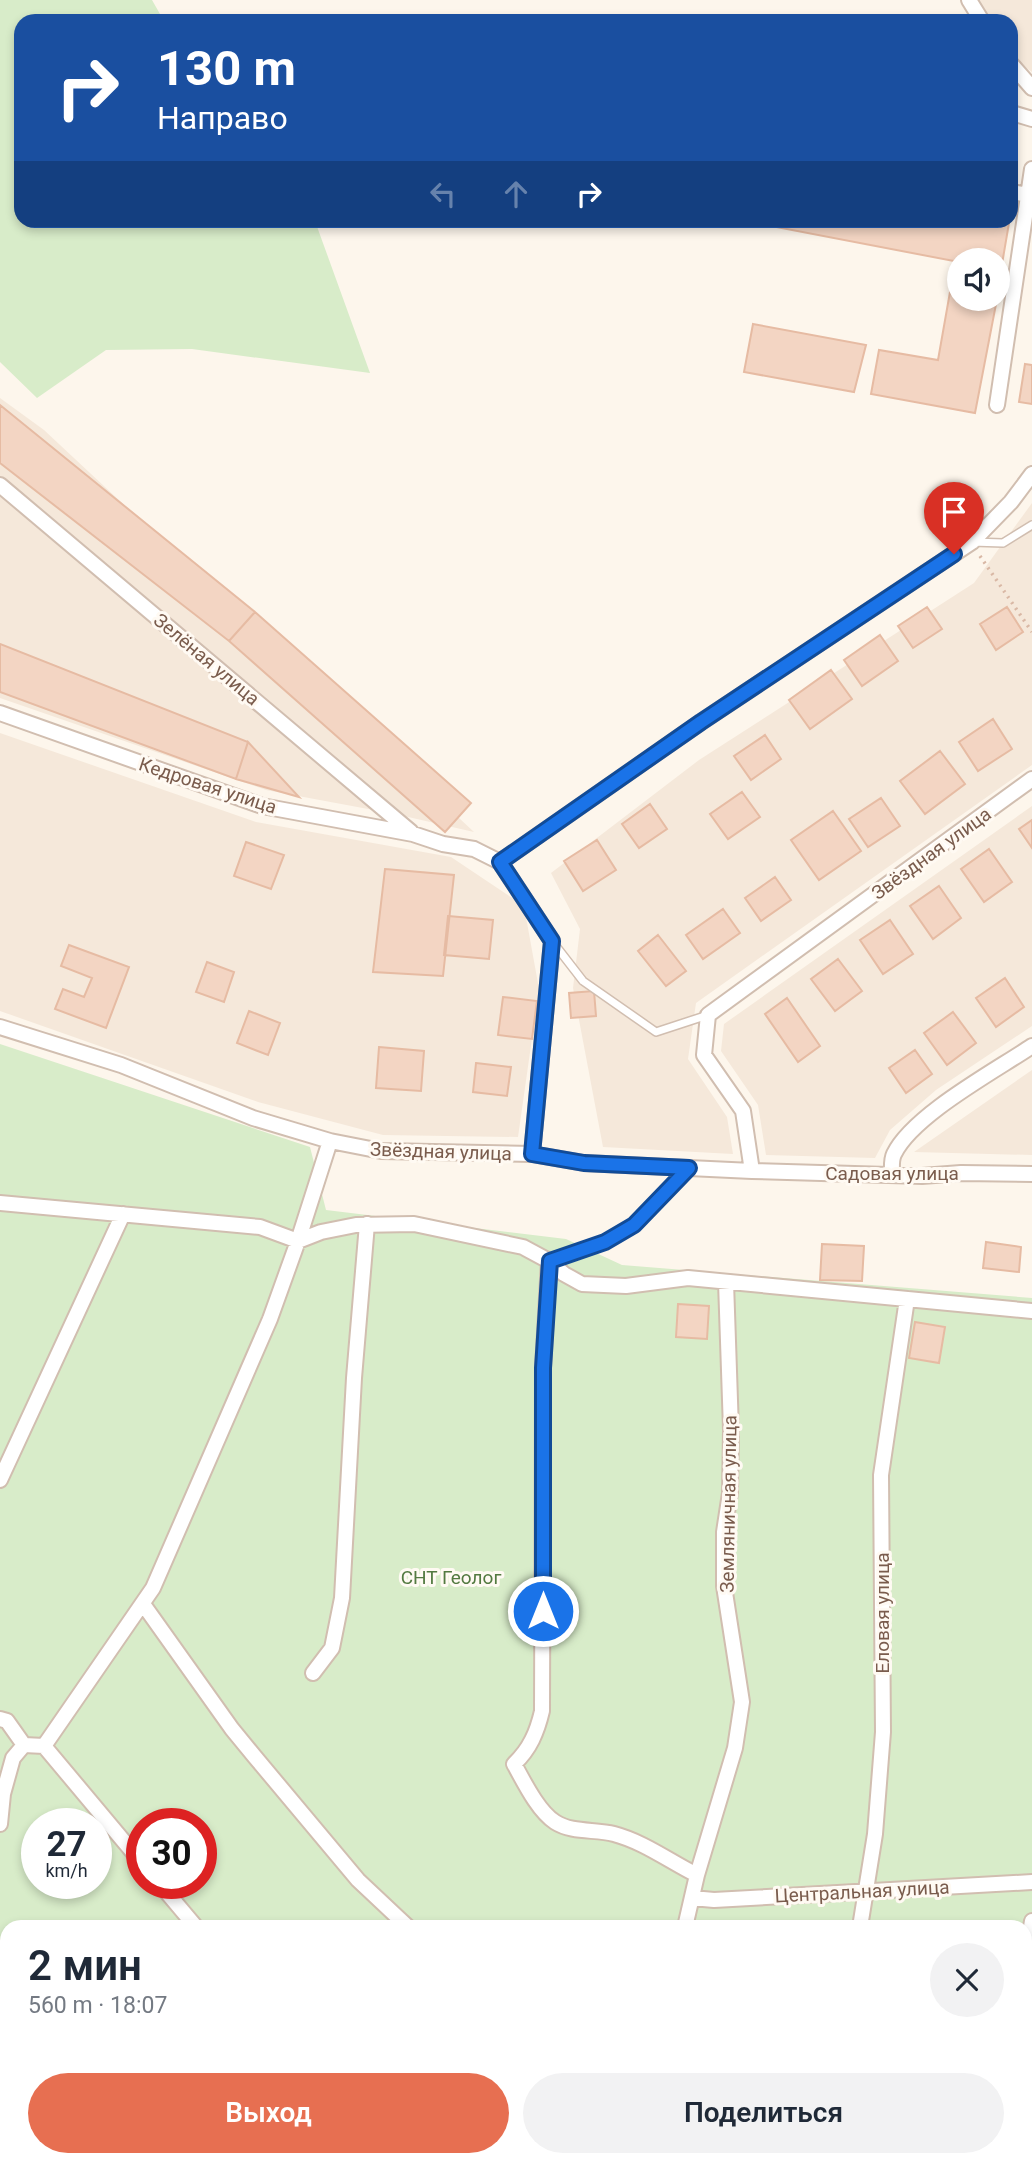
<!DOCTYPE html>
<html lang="ru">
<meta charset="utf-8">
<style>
:root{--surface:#fff;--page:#f2f2f3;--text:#1f2937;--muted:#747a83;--accent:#e76f51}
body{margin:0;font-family:Roboto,sans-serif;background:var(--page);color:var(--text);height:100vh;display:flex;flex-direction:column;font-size:26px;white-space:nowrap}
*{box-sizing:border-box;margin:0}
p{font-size:23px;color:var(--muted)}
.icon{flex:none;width:38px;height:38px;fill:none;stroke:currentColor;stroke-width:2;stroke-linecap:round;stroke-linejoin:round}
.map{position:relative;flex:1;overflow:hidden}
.details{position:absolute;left:0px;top:1920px;width:1032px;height:247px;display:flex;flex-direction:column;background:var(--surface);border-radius:21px 21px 0 0;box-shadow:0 4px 10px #0003}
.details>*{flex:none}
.hud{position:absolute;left:14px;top:14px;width:1004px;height:214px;border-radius:21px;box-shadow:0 4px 10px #0003;background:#1a4fa0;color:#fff;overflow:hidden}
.fabs{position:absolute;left:947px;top:248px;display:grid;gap:14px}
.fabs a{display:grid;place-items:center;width:63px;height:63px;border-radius:50%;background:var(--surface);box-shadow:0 4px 10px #0003;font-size:35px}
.speed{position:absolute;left:21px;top:1808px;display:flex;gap:14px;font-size:35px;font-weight:700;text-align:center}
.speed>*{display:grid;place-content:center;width:91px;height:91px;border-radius:50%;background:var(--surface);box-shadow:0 4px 10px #0003;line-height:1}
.speed small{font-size:18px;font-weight:400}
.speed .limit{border:10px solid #d22;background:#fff;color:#111}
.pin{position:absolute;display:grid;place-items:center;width:60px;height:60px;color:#fff;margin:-72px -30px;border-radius:50% 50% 50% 0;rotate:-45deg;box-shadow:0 0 7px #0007}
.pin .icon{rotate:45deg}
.me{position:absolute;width:77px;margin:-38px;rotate:0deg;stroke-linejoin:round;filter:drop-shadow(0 0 5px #0008)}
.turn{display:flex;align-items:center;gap:24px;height:147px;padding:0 28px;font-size:32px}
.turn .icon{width:91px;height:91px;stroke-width:2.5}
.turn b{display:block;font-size:49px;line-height:60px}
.lanes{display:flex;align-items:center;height:66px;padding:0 28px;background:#0003;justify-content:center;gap:35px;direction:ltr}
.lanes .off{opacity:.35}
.round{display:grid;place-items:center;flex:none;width:74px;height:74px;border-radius:37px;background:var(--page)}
.summary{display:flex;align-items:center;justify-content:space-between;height:119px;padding:0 28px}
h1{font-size:42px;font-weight:600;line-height:52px}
.button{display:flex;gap:14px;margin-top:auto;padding:14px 28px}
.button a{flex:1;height:80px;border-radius:42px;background:var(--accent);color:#fff;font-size:28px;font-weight:600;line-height:80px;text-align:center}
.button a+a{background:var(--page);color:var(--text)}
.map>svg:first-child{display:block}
.residential{fill:#f5e8da}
.green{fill:#d8ecc9;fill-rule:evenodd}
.building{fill:#f3d5c3;stroke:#e6bba3;stroke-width:2}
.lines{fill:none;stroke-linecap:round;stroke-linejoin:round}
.lane-casing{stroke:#d1beb0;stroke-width:10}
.street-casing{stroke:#d1beb0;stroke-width:18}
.path{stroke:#d9b8a5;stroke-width:3.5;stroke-dasharray:2 5;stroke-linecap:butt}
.lane{stroke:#fff;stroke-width:7}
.street{stroke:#fff;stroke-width:14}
.route-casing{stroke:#114b97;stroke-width:18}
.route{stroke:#1a73e8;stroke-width:12}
.labels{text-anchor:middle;stroke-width:6;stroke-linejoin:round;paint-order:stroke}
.street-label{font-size:19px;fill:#7a5c4d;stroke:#fffaf3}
.park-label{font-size:19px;fill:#537a41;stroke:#fffaf3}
</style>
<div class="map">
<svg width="1032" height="2165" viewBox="0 0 1032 2165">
<rect width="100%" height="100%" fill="#fdf6ec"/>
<path class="residential" d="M978,0H1032V72L1012,58V21H990Z
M0,398L44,430L474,832L395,814L266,790L0,698Z
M1032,503V765L696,1003L688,1059L727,1117L733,1154L603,1147L573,988L580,929L551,873L699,760L974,583Z
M0,733L256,822L451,857L524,906L539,989L518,1137L383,1135L258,1102L0,1011Z
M1032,806V1026L936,1090L890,1130L875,1158L766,1155L758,1105L721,1051L724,1024Z
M1032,1070V1155L914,1152Z"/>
<path class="green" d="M0,0H152L164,21H21V220L315,221L370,373L192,349L106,350L37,398L0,362Z
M0,1044L310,1147L326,1210L566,1239L622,1265L1032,1298V2165H0ZM37,1824H96V1883H37ZM142,1824H201V1883H142ZM7,1927H1026V2160H7Z"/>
<path class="building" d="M772,220H994L1009,223L1001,270H998V261L959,262L771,226Z
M953,275L959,276V299H997L975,413L871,394L879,350L938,360Z
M753,324L866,345L854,392L744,372Z
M1025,364L1032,365V404L1019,402Z
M0,405L255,612L229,641L0,463Z
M927,607L942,629L913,648L898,626Z
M1007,607L1023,632L996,650L980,624Z
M255,612L471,803L445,832L229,641Z
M880,635L898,661L862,686L844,660Z
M0,644L248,742L236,779L0,692Z
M831,670L852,699L810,729L789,700Z
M993,719L1012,749L978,771L959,742Z
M765,735L781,759L751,780L734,756Z
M248,742L299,797L236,779Z
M940,751L965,784L925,814L900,781Z
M742,792L760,817L728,839L710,814Z
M881,798L900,826L868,847L849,819Z
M650,804L667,829L639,848L622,824Z
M833,811L861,851L819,880L791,840Z
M1032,820V848L1019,829Z
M597,840L616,870L583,891L564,861Z
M246,842L284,855L271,889L234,876Z
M989,849L1012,882L984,902L961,869Z
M385,869L454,875L443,976L373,972Z
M775,877L791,900L761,921L745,898Z
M939,886L961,918L933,939L910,906Z
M723,909L740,933L703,959L686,935Z
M448,916L493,920L489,959L444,955Z
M890,920L913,954L883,974L860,940Z
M658,935L686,971L666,986L638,951Z
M69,945L129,967L106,1028L55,1009L63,989L84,997L92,978L61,966Z
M838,959L862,991L835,1011L811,979Z
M207,962L234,972L224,1002L196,992Z
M1005,978L1024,1007L996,1027L976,998Z
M594,991L596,1016L571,1018L569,993Z
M503,997L537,1001L532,1039L498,1035Z
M787,998L820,1046L798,1062L765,1014Z
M249,1011L280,1023L268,1055L237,1043Z
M953,1012L976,1043L947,1065L924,1033Z
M379,1047L424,1051L421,1091L376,1088Z
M915,1050L932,1074L906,1093L889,1068Z
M476,1063L511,1067L507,1096L473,1092Z
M986,1242L1021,1247L1019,1272L983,1268Z
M822,1244L864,1246L862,1281L820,1280Z
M678,1304L709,1306L707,1339L676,1337Z
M915,1322L945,1327L939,1363L909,1358Z"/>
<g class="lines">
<g class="lane-casing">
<path id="lane" d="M972,542L1003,543L1032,525
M552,941L583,981L656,1032L708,1015
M550,1261L605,1242L634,1225L689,1169"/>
</g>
<g class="street-casing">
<path id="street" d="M969,0L982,21
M1012,65L1032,88
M1012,113L1032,119
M1012,192L1028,195
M997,405L1032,169
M0,485L411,832
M0,713L262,806L413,834L443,844L474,849L500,862L552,941L532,1154
M500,862L701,722L972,542L1011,502L1032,474
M0,1027L121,1065L253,1118L330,1141L381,1151L532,1154L584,1163L752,1171L743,1111L704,1055L708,1015L1032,779
M752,1171L922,1176L961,1173L1032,1174
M892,1175C892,1168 891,1160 894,1154C913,1115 995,1071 1032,1046
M0,1203L260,1227L298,1241L321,1232L356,1225L414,1224L523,1247L549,1261L564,1274L582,1284L626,1286L688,1278L1032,1311
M549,1261L543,1368L542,1711C537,1732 530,1749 514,1764C524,1782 538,1811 555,1822C572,1833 595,1829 614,1834C644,1842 669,1861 697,1875
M0,1480L123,1214
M143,1604L232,1729L255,1757L358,1880L408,1927
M313,1673L332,1648L342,1598L354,1378L367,1224
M0,1719L7,1721L24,1745
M44,1746L153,1588L270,1319L298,1241L330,1141
M0,1824L3,1794L13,1758L24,1745L44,1746L142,1863
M159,1883L196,1927
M692,1898L714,1900L1032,1882
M685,1927L697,1875L735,1748L742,1702L724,1586V1532L730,1493L731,1430L726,1282
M860,1927L875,1834L883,1732L881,1475L907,1299
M1026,1955L1032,1921
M628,2165L629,2160
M817,2165L818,2160
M987,2165L988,2160"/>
</g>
<path class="path" d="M980,556L1032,632"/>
<use href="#lane" class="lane"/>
<use href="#street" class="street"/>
</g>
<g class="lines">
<g class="route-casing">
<path id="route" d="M543,1611V1368L550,1261L605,1242L634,1225L689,1168L584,1163L532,1154L552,941L500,862L701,722L954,554"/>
</g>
<use href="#route" class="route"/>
</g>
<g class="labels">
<g class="street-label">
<text transform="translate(207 659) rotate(40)" y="7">Зелёная улица</text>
<text transform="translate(208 785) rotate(18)" y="7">Кедровая улица</text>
<text transform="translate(931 853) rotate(-36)" y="7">Звёздная улица</text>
<text transform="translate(441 1151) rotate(2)" y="7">Звёздная улица</text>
<text x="892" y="1180">Садовая улица</text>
<text transform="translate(728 1504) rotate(-89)" y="7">Земляничная улица</text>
<text transform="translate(882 1613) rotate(-90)" y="7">Еловая улица</text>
<text transform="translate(862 1891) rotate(-3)" y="7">Центральная улица</text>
</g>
<g class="park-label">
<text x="451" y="1584">СНТ Геолог</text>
</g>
</g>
</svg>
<div class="fabs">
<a><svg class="icon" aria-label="sound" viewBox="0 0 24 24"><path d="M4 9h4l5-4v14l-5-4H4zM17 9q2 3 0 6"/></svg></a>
</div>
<div class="speed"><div>27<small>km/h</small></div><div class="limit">30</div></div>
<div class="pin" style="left:954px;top:554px;background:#d93025"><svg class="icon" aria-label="arrive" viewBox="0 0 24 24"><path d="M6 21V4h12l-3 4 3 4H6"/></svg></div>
<svg class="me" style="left:543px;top:1611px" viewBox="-20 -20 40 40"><circle r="17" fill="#1a73e8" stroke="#fff" stroke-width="3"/><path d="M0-11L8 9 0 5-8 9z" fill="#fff"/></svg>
<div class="hud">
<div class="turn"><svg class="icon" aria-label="right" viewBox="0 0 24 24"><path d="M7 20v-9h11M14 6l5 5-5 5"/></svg><div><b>130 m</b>Направо</div></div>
<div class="lanes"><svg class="icon off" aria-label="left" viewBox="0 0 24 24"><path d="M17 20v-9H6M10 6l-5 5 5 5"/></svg><svg class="icon off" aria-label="ahead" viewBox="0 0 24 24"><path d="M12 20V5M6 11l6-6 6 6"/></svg><svg class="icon" aria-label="right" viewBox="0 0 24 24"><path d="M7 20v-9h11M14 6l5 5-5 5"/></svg></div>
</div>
<section class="details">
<div class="summary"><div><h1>2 мин</h1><p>560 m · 18:07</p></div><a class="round"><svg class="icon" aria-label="close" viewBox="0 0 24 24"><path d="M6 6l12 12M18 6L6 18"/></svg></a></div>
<div class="button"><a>Выход</a><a>Поделиться</a></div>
</section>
</div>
